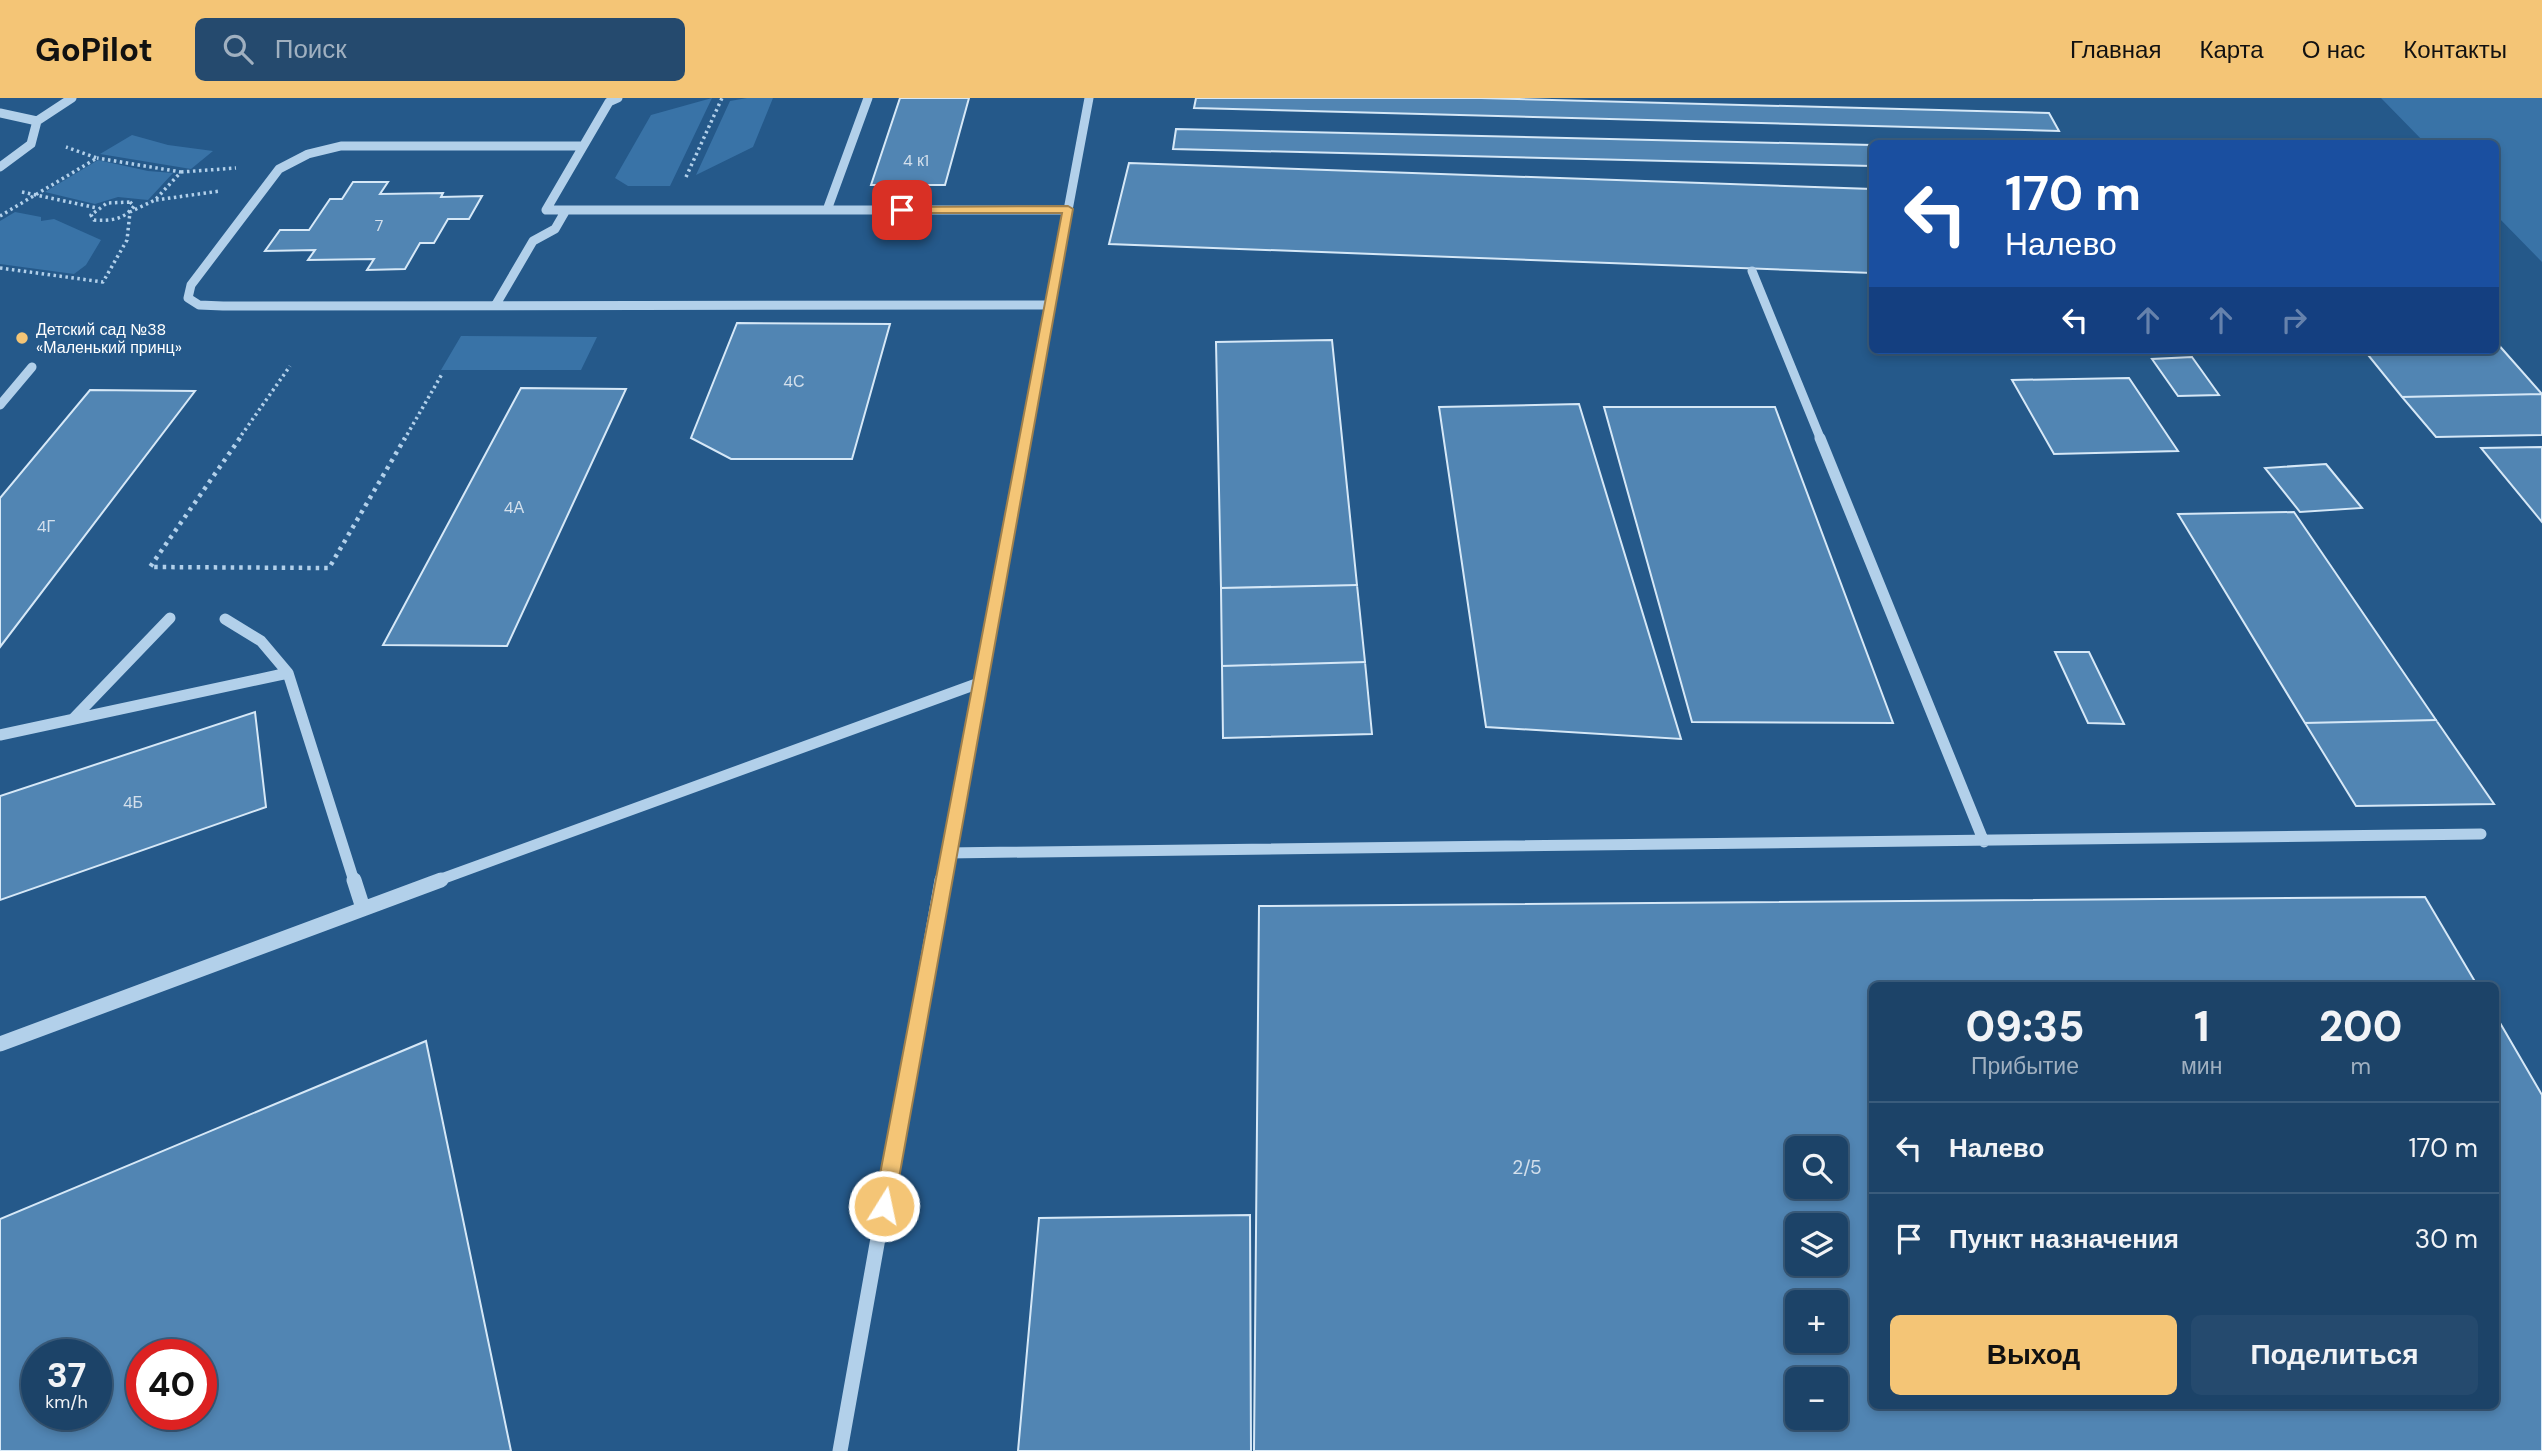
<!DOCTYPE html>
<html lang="ru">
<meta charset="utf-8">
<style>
:root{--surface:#1c4368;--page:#254a6e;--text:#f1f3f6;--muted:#a0b0c0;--line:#3a5c7c;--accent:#f4c576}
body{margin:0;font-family:"DM Sans",sans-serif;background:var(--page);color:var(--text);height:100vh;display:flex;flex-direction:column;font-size:26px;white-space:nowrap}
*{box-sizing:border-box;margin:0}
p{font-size:23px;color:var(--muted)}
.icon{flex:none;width:38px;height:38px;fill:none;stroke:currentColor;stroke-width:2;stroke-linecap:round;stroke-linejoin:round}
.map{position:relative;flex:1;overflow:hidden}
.details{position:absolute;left:1869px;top:884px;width:630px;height:427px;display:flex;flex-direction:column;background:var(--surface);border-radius:10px;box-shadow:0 4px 10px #0003,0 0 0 2px var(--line)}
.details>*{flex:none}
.banner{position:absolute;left:1869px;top:42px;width:630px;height:214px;border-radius:10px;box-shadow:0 4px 10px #0003,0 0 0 2px var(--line);background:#1a4fa0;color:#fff;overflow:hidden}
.fabs{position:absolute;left:1785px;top:1038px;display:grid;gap:14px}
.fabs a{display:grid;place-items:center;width:63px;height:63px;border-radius:10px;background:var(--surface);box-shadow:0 4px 10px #0003,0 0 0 2px var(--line);font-size:35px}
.speed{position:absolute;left:21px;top:1241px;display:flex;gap:14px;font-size:35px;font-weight:700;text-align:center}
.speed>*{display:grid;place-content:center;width:91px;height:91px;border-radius:50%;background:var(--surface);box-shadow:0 4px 10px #0003,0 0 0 2px var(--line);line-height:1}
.speed small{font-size:18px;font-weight:400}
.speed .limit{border:10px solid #d22;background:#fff;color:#111}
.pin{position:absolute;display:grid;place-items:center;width:60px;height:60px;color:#fff;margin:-30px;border-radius:14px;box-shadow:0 4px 10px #0006}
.me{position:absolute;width:77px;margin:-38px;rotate:10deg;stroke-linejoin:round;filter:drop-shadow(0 0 5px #0008)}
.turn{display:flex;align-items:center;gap:24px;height:147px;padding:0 21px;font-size:32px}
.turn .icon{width:91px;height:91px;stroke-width:2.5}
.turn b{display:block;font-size:49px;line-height:60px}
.lanes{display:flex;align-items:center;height:66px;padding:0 21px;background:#0003;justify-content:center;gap:35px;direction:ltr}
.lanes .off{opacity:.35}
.eta{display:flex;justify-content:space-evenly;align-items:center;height:119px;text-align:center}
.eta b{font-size:42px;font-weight:800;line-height:49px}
.primary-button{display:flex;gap:14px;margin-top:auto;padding:14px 21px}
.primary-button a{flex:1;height:80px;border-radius:10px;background:var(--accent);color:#111;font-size:28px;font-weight:800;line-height:80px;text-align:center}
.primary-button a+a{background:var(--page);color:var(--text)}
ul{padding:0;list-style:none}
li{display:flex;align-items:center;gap:21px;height:91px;padding:0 21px;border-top:2px solid var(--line)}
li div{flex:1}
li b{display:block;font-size:26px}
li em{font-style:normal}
header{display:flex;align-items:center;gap:42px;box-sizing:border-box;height:98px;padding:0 35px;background:var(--accent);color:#111}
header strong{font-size:33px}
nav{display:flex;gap:38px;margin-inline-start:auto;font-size:24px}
.search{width:490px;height:63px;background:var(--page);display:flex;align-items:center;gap:18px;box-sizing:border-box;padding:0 24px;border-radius:10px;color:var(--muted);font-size:26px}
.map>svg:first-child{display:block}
.green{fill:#3973a7}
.building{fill:#5185b3;stroke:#d6e8f7;stroke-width:2;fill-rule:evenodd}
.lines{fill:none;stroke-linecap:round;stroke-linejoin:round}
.path-far1{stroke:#b2d0ea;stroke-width:3.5;stroke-dasharray:2.5 3.5;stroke-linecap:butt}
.path{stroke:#b2d0ea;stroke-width:4.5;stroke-dasharray:3.5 5;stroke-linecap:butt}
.minor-far2{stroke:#b2d0ea;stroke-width:9}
.minor-far1{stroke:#b2d0ea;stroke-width:11}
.minor{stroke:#b2d0ea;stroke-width:15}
.route{fill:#f4c576;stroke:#9f804d;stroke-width:2}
.poi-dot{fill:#f4c576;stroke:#25598a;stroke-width:2.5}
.labels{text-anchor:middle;stroke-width:5;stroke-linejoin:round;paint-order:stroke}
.number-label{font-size:16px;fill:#d4e0ec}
.far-poi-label{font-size:16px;fill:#fff;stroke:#25598a;text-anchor:start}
.near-number-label{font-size:19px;fill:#d4e0ec}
</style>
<header>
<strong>GoPilot</strong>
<div class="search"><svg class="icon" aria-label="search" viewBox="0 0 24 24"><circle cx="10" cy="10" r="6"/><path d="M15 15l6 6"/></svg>Поиск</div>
<nav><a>Главная</a><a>Карта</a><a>О нас</a><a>Контакты</a></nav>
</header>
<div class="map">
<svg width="2542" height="1353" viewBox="0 0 2542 1353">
<rect width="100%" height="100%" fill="#25598a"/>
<path class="green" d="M712,0L670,88H628L615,80L651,17Z
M747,0H773L753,49L696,77L730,3Z
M2381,0H2542V164L2496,117V46L2425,45Z
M132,37L168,47L213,53L191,71L100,56Z
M98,62L148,73L173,75L148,102L118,99L95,106L45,94Z
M15,114L41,119V123L54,121L101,142L86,167L74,176L0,166V123Z
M461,238L597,239L581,272H441Z"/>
<path class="building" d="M900,0H969L945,87H871Z
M1196,0H1481L2049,15L2059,33L1194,10Z
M1176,31L1872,47V68L1173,51Z
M1129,65L1872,91V175L1109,146Z
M353,84H388L380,96L443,95L441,99L482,98L469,121H448L434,145H420L405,171L367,172L374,161L308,162L315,152L265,153L280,132H309L330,101H342Z
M737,225L890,226L852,361H731L691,340Z
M1332,242L1357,487L1221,490L1216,244Z
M2496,244L2542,296L2402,299L2364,252H2496Z
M2192,259L2219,297L2178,298L2152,261Z
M2129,280L2178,353L2054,356L2012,282Z
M521,290L626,291L507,548L383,547Z
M90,292L195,293L0,549V400Z
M2542,296V337L2436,339L2402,299Z
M1579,306L1681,641L1486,629L1439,309Z
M1604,309H1775L1893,625L1692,624Z
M2542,349V424L2481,350Z
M2326,366L2362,410L2300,414L2265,370Z
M2294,414L2436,622L2305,625L2178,416Z
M1357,487L1365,564L1222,568L1221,490Z
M2055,554H2089L2124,626L2088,625Z
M1365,564L1372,636L1223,640L1222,568Z
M255,614L266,709L0,802V698Z
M2436,622L2494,706L2356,708L2305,625Z
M2425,799L2477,887H1872V1307H2496V918L2542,997V1353H1254L1259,808ZM1797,1050H1836V1088H1797ZM1797,1127H1836V1166H1797ZM1797,1204H1836V1242H1797ZM1797,1281H1836V1320H1797Z
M426,943L511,1353H0V1121ZM37,1256H96V1316H37ZM142,1256H201V1316H142Z
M1250,1117L1251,1353H1018L1039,1120Z"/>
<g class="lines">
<path class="path-far1" d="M181,74L236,70
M686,79L722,0
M22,94L97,110
M156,102L220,93
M130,104L134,108C124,122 110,123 94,122L91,117L107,105Z
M0,118L97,60L66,49
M0,170L103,184L127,142L130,114L155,102L181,74L97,60
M238,342L290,268
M404,342L442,276"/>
<path class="path" d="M240,340L150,469L329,470L405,340"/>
<path class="minor-far2" d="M618,0L609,4L546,112H1068
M0,15L37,23L31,46L0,69
M37,23L72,0
M582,48H341L308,56L279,71L191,187L188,200L199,207L223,208L1050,207
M827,112L868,0
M1752,173L1821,342
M495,208L533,143L555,131L566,112
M0,307L32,269
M1025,342L1089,0"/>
<path class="minor-far1" d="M1820,340L1984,744
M225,521L261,543L288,575L354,783
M73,621L170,520
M0,637L288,575
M947,755L2481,736
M436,783L979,585
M942,783L1025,340"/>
<path class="minor" d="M354,782L363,810
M0,946L441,782
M840,1353L942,782"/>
</g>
<path class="route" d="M1068,108L1073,111L894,1108L891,1115L884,1118L877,1115L874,1108L1062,115H902L897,112L902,109Z"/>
<circle class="poi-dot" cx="22" cy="240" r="7"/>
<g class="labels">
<g class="number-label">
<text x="916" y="68">4 к1</text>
<text x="379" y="133">7</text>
<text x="794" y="289">4С</text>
<text x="514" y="415">4А</text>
<text x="46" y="434">4Г</text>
<text x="133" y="710">4Б</text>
</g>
<g class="far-poi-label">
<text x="36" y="237">Детский сад №38<tspan x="36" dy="18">«Маленький принц»</tspan></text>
</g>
<g class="near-number-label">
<text x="1527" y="1076">2/5</text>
</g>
</g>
</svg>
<div class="fabs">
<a><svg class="icon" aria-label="search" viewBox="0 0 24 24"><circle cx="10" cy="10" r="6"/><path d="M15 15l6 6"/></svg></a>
<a><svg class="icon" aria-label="layers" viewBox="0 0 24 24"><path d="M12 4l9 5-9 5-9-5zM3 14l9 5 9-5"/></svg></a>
<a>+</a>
<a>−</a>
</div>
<div class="speed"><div>37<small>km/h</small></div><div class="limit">40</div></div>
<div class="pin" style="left:902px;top:112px;background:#d93025"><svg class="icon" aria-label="arrive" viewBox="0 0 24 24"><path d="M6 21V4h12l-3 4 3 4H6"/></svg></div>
<svg class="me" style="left:884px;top:1108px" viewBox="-20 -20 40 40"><circle r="17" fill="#f4c576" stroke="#fff" stroke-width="3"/><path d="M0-11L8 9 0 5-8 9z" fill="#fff"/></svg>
<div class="banner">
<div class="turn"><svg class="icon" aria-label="left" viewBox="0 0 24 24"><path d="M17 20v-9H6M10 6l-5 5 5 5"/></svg><div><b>170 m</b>Налево</div></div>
<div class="lanes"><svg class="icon" aria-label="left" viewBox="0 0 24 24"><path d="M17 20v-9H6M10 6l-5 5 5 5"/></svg><svg class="icon off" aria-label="ahead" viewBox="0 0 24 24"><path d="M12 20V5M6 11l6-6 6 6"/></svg><svg class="icon off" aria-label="ahead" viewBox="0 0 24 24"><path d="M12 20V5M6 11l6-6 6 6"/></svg><svg class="icon off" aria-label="right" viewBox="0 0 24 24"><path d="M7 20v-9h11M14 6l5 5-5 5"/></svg></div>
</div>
<section class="details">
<div class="eta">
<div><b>09:35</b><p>Прибытие</p></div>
<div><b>1</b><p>мин</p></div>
<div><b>200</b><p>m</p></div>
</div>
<ul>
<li><svg class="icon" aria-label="left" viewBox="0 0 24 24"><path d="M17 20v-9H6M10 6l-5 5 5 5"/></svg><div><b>Налево</b></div><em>170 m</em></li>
<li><svg class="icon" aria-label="arrive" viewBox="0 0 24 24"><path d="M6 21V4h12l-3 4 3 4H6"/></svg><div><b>Пункт назначения</b></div><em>30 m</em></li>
</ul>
<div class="primary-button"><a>Выход</a><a>Поделиться</a></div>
</section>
</div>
